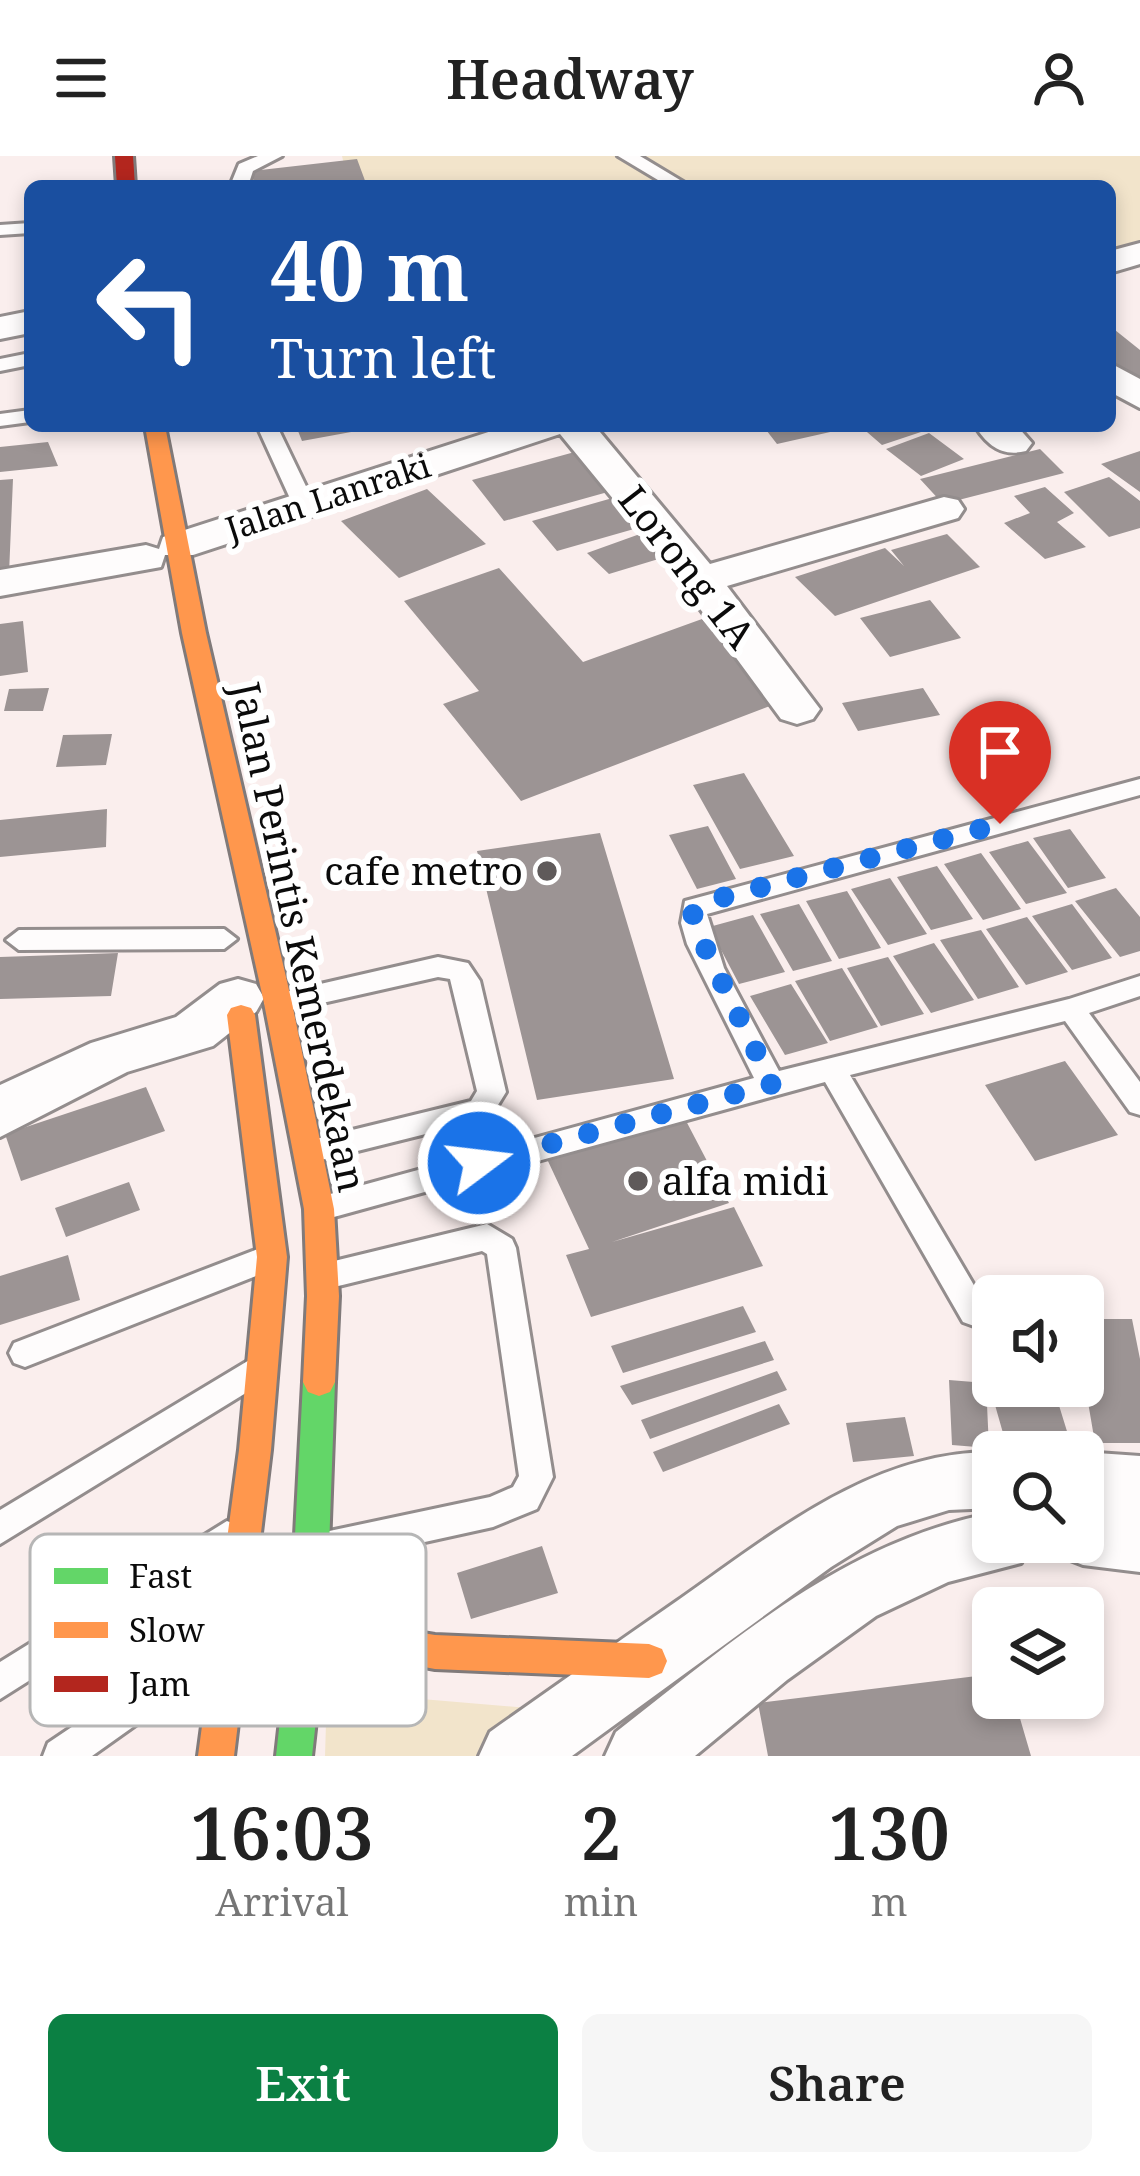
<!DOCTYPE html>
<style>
:root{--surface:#fff;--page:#f6f6f6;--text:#222;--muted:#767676;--accent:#0b8043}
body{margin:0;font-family:"Noto Serif",serif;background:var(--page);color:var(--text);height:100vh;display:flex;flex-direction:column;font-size:45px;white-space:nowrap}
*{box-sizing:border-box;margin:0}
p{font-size:39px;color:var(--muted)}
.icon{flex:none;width:66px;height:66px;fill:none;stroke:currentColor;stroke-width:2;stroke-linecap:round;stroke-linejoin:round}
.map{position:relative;height:1600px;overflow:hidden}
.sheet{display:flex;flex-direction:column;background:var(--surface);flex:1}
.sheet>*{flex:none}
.top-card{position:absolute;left:24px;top:24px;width:1092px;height:252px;border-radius:18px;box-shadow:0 6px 18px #0003;background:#1a4fa0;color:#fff;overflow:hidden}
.buttons{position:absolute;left:972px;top:1119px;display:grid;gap:24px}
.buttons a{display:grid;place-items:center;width:132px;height:132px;border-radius:18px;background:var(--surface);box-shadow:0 6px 18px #0003;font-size:60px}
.pin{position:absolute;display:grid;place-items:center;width:102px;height:102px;color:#fff;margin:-123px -51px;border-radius:50% 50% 50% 0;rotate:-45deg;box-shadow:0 0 12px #0007}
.pin .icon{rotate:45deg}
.me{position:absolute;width:132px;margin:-66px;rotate:75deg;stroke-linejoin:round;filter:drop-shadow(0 0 9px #0008)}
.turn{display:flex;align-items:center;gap:42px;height:252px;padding:0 48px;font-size:54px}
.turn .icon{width:156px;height:156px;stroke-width:2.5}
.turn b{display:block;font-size:84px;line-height:102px}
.eta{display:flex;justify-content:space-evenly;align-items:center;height:204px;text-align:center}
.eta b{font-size:72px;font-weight:600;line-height:84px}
.cta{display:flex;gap:24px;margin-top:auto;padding:24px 48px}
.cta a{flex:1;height:138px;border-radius:18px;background:var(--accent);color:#fff;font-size:48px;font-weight:600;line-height:138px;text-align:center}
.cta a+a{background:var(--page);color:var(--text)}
header{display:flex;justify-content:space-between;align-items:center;height:156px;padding:0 48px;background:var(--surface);font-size:54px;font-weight:600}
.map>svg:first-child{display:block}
.green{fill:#f2e4cb}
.building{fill:#9c9494}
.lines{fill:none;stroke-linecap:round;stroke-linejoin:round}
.lane-casing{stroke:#938d8d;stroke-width:6}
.street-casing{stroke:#938d8d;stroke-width:6}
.fast-casing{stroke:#807a7a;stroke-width:6}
.slow-casing{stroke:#807a7a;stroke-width:6}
.jam-casing{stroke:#807a7a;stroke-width:6}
.lane{fill:#fefcfc;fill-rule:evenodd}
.street{fill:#fefcfc;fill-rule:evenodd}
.fast{fill:#63d668;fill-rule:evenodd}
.slow{fill:#ff974d;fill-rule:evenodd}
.jam{fill:#b3261e;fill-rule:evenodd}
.route{stroke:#1a73e8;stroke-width:21;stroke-dasharray:0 37.8}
.poi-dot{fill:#5f5a5a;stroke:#fff;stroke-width:4.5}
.labels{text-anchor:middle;stroke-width:12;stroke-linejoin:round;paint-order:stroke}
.far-street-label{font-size:33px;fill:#0b0b0b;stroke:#fff}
.street-label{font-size:39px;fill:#0b0b0b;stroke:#fff}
.poi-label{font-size:39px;fill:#0b0b0b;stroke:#fff;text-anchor:end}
.key{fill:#fff;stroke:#b6b6b6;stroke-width:3}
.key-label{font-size:33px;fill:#0b0b0b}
</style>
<header><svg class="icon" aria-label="menu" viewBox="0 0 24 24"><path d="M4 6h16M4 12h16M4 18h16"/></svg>Headway<svg class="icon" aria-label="person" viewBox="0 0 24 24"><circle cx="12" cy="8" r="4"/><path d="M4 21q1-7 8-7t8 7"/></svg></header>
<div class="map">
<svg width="1140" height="1600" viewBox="0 0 1140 1600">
<rect width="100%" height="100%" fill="#faeeed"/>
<path class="green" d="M342,0H1140V99L1110,108V30H349Z
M327,1535L576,1556L497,1600H325Z"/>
<path class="building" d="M357,3L367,30H255L251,15Z
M1110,170L1140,194V234L1110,211Z
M296,270H373V272L302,285Z
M763,270H848V272L777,288Z
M860,270H935L936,271L882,289Z
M929,277L964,303L921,320L886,293Z
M48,286L58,310L0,316V291Z
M1040,293L1064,317L943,348L920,323Z
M582,294L615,334L504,365L472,324Z
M1140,295V336L1101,308Z
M1109,321L1140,345V372L1109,381L1064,336Z
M13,323L9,418L0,419V324Z
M1045,331L1074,357L1057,366L1086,391L1045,403L1004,367L1030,357L1014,340Z
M427,333L486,388L399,422L341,365Z
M616,341L641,371L557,395L532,365Z
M651,374L675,398L609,418L587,397Z
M947,378L980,411L835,460L795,421L885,392L904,410L891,394Z
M499,412L583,506L702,463L783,545L521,645L443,548L479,535L404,445Z
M930,444L961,482L890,501L860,462Z
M23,465L28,516L0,520V468Z
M49,532L43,555H4L9,533Z
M923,532L940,559L858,575L842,547Z
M112,578L106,609L56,611L63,579Z
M744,617L794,700L740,713L693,629Z
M107,653L106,691L0,701V664Z
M708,670L736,723L697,733L669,679Z
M1070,673L1106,722L1068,732L1033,682Z
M600,677L674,923L537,944L477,695Z
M1028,685L1067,737L1026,748L989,696Z
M981,697L1021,753L983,764L944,708Z
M937,710L973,763L931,774L897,721Z
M890,722L927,778L888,789L851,733Z
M1116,732L1140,761V795L1120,801L1075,745Z
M847,735L881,792L839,803L806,745Z
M799,748L832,805L793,815L760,758Z
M1072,748L1112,802L1072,814L1032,760Z
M753,759L785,816L739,828L709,771Z
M1027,761L1068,816L1026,829L986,773Z
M981,774L1019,831L978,843L940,784Z
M934,787L974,844L931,857L893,800Z
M118,797L111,840L0,843V801Z
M888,801L924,858L881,870L847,812Z
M842,812L878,871L830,885L795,825Z
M791,828L828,887L785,899L750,840Z
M1065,905L1118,979L1035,1005L985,929Z
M146,931L165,975L21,1025L5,978Z
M684,961L729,1047L612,1086L734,1051L763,1110L591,1161L566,1099L589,1093L547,1003Z
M129,1026L140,1054L66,1081L55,1052Z
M68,1099L80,1144L0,1169V1120Z
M743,1150L756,1176L623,1217L611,1190Z
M1083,1163H1132L1140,1203V1287H1095L1083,1217Z
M765,1185L774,1204L632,1249L620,1230Z
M777,1215L787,1234L650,1283L641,1264Z
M949,1224L986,1227L989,1292L952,1289Z
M1035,1230H1053L1070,1285L1007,1291L991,1235Z
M779,1248L790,1268L663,1316L653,1296Z
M905,1261L914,1300L853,1306L846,1267Z
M542,1390L558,1437L471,1463L457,1417Z
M993,1518V1542H1014L1031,1600H768L758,1547Z"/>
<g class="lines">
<g class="lane-casing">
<path id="lane" d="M258,0H282L253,15L248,30H230L239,8Z
M618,0H640L690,30H668Z
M30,67V77L0,79V69Z
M30,197V209L0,215V203Z
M30,254V266L0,270V258Z
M257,270H277L315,349L312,354L304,355L293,349Z
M1140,623V639L707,758L724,812L779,915L1069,843L1140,820V840L1089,857L1140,926V959L1130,956L1065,865L850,919L985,1148L990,1157L985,1166L974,1170L963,1166L825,926L323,1064L312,1061L308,1052L312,1043L323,1040L754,922L687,788L681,767L685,745Z
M224,773L237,783L224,793L19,794L6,784L19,774Z
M438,801L468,807L480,825L506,936L490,962L309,1007L299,1003L294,995L299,987L471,945L477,935L450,823L438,821L278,857L268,854L264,847L268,840Z
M487,1068L512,1083L516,1092L553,1321L537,1353L493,1371L320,1409L308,1404L303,1393L308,1382L320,1377L490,1341L513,1331L519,1320L487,1098L482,1095L326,1133L315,1129L311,1120L315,1111L326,1107Z
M268,1089L279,1093L283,1102L279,1111L25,1211L14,1207L9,1197L14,1187Z
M251,1203L262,1207L267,1217L262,1227L0,1388V1354Z
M227,1365L239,1370L244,1381L239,1392L0,1543V1506Z
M210,1478L223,1483L228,1495L223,1507L92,1600H43L48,1587Z"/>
</g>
<g class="street-casing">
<path id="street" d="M1140,87V108L1110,117V95Z
M30,155V177L0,183V161Z
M1110,207L1140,223V252L1110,236Z
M507,270H595L710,408L944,341L958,344L964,353L958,362L727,430L820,553L813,563L797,568L781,563L673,416L560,278L193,399H165L161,411L0,440V414L146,389L159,393L163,381Z
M975,270H1017L1032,287L1026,295C1002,301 988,290 975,270Z
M238,823L256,828L264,842L256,856L213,890L127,916L0,981V929L91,887L176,861L220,828Z
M994,1296L993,1352L949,1354L897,1370L831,1411L572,1600H479L490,1576C552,1532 615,1488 677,1445C773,1378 872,1295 994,1296Z
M1082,1296H1083L1140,1300V1416L1083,1409L1060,1400L1054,1386H1083Z
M993,1357V1386H1030L1021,1407L948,1426L876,1460L787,1524L695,1600H605L616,1576C733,1485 843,1386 993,1357Z"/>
</g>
<g class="fast-casing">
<path id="fast" d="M319,1212L330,1216L335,1226L326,1475L312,1600H276L290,1475L303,1226L308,1216Z"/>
</g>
<g class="slow-casing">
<path id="slow" d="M145,270H165L206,477L292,847L334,1053L339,1140L335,1226L330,1236L319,1240L308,1236L303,1226L307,1140L304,1053L264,847L182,477Z
M241,849L251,852L255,859L287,1101L271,1294L234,1600H198L239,1294L257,1101L227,859L231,852Z
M308,1458L435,1479L649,1488L662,1493L667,1505L662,1517L649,1522L435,1513L296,1487L290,1475L296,1463Z"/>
</g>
<g class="jam-casing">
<path id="jam" d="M115,0H133L135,30H117Z"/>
</g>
<use href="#lane" class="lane"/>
<use href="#street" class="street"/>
<use href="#fast" class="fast"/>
<use href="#slow" class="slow"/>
<use href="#jam" class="jam"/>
</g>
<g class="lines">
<path class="route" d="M479,1007L772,928L696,773L692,760L701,747L1000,668"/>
</g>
<g class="poi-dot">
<circle cx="547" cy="715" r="12"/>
<circle cx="638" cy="1025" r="12"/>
</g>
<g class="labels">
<g class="far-street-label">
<text transform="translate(328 341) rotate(-18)" y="12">Jalan Lanraki</text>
</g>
<g class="street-label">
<text transform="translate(687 411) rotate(52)" y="14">Lorong 1A</text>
<text transform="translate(299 781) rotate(78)" y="14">Jalan Perintis Kemerdekaan</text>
</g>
<g class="poi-label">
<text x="523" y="729">cafe metro</text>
<text x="662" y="1039" text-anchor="start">alfa midi</text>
</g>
</g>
<rect x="30" y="1378" width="396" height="192" rx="18" class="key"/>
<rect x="54" y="1412" width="54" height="16" fill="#63d668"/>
<rect x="54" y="1466" width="54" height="16" fill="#ff974d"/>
<rect x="54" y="1520" width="54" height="16" fill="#b3261e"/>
<g class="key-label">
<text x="129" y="1432">Fast</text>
<text x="129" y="1486">Slow</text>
<text x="129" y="1540">Jam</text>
</g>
</svg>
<div class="buttons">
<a><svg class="icon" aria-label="sound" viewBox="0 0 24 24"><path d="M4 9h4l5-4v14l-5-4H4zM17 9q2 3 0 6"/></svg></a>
<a><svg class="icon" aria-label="search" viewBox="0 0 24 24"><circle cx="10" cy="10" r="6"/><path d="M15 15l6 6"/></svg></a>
<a><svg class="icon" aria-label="layers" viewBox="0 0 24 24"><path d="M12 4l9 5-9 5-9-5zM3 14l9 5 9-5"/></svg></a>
</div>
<div class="pin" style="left:1000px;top:668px;background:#d93025"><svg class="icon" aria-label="arrive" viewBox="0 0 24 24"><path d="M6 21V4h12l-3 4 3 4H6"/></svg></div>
<svg class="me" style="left:479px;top:1007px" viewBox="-20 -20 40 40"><circle r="17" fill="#1a73e8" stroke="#fff" stroke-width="3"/><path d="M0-11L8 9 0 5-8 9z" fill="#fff"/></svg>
<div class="top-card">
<div class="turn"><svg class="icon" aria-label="left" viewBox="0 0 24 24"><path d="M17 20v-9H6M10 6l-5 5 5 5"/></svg><div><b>40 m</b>Turn left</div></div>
</div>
</div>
<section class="sheet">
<div class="eta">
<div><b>16:03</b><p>Arrival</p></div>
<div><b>2</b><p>min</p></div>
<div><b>130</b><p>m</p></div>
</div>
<div class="cta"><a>Exit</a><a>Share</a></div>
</section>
